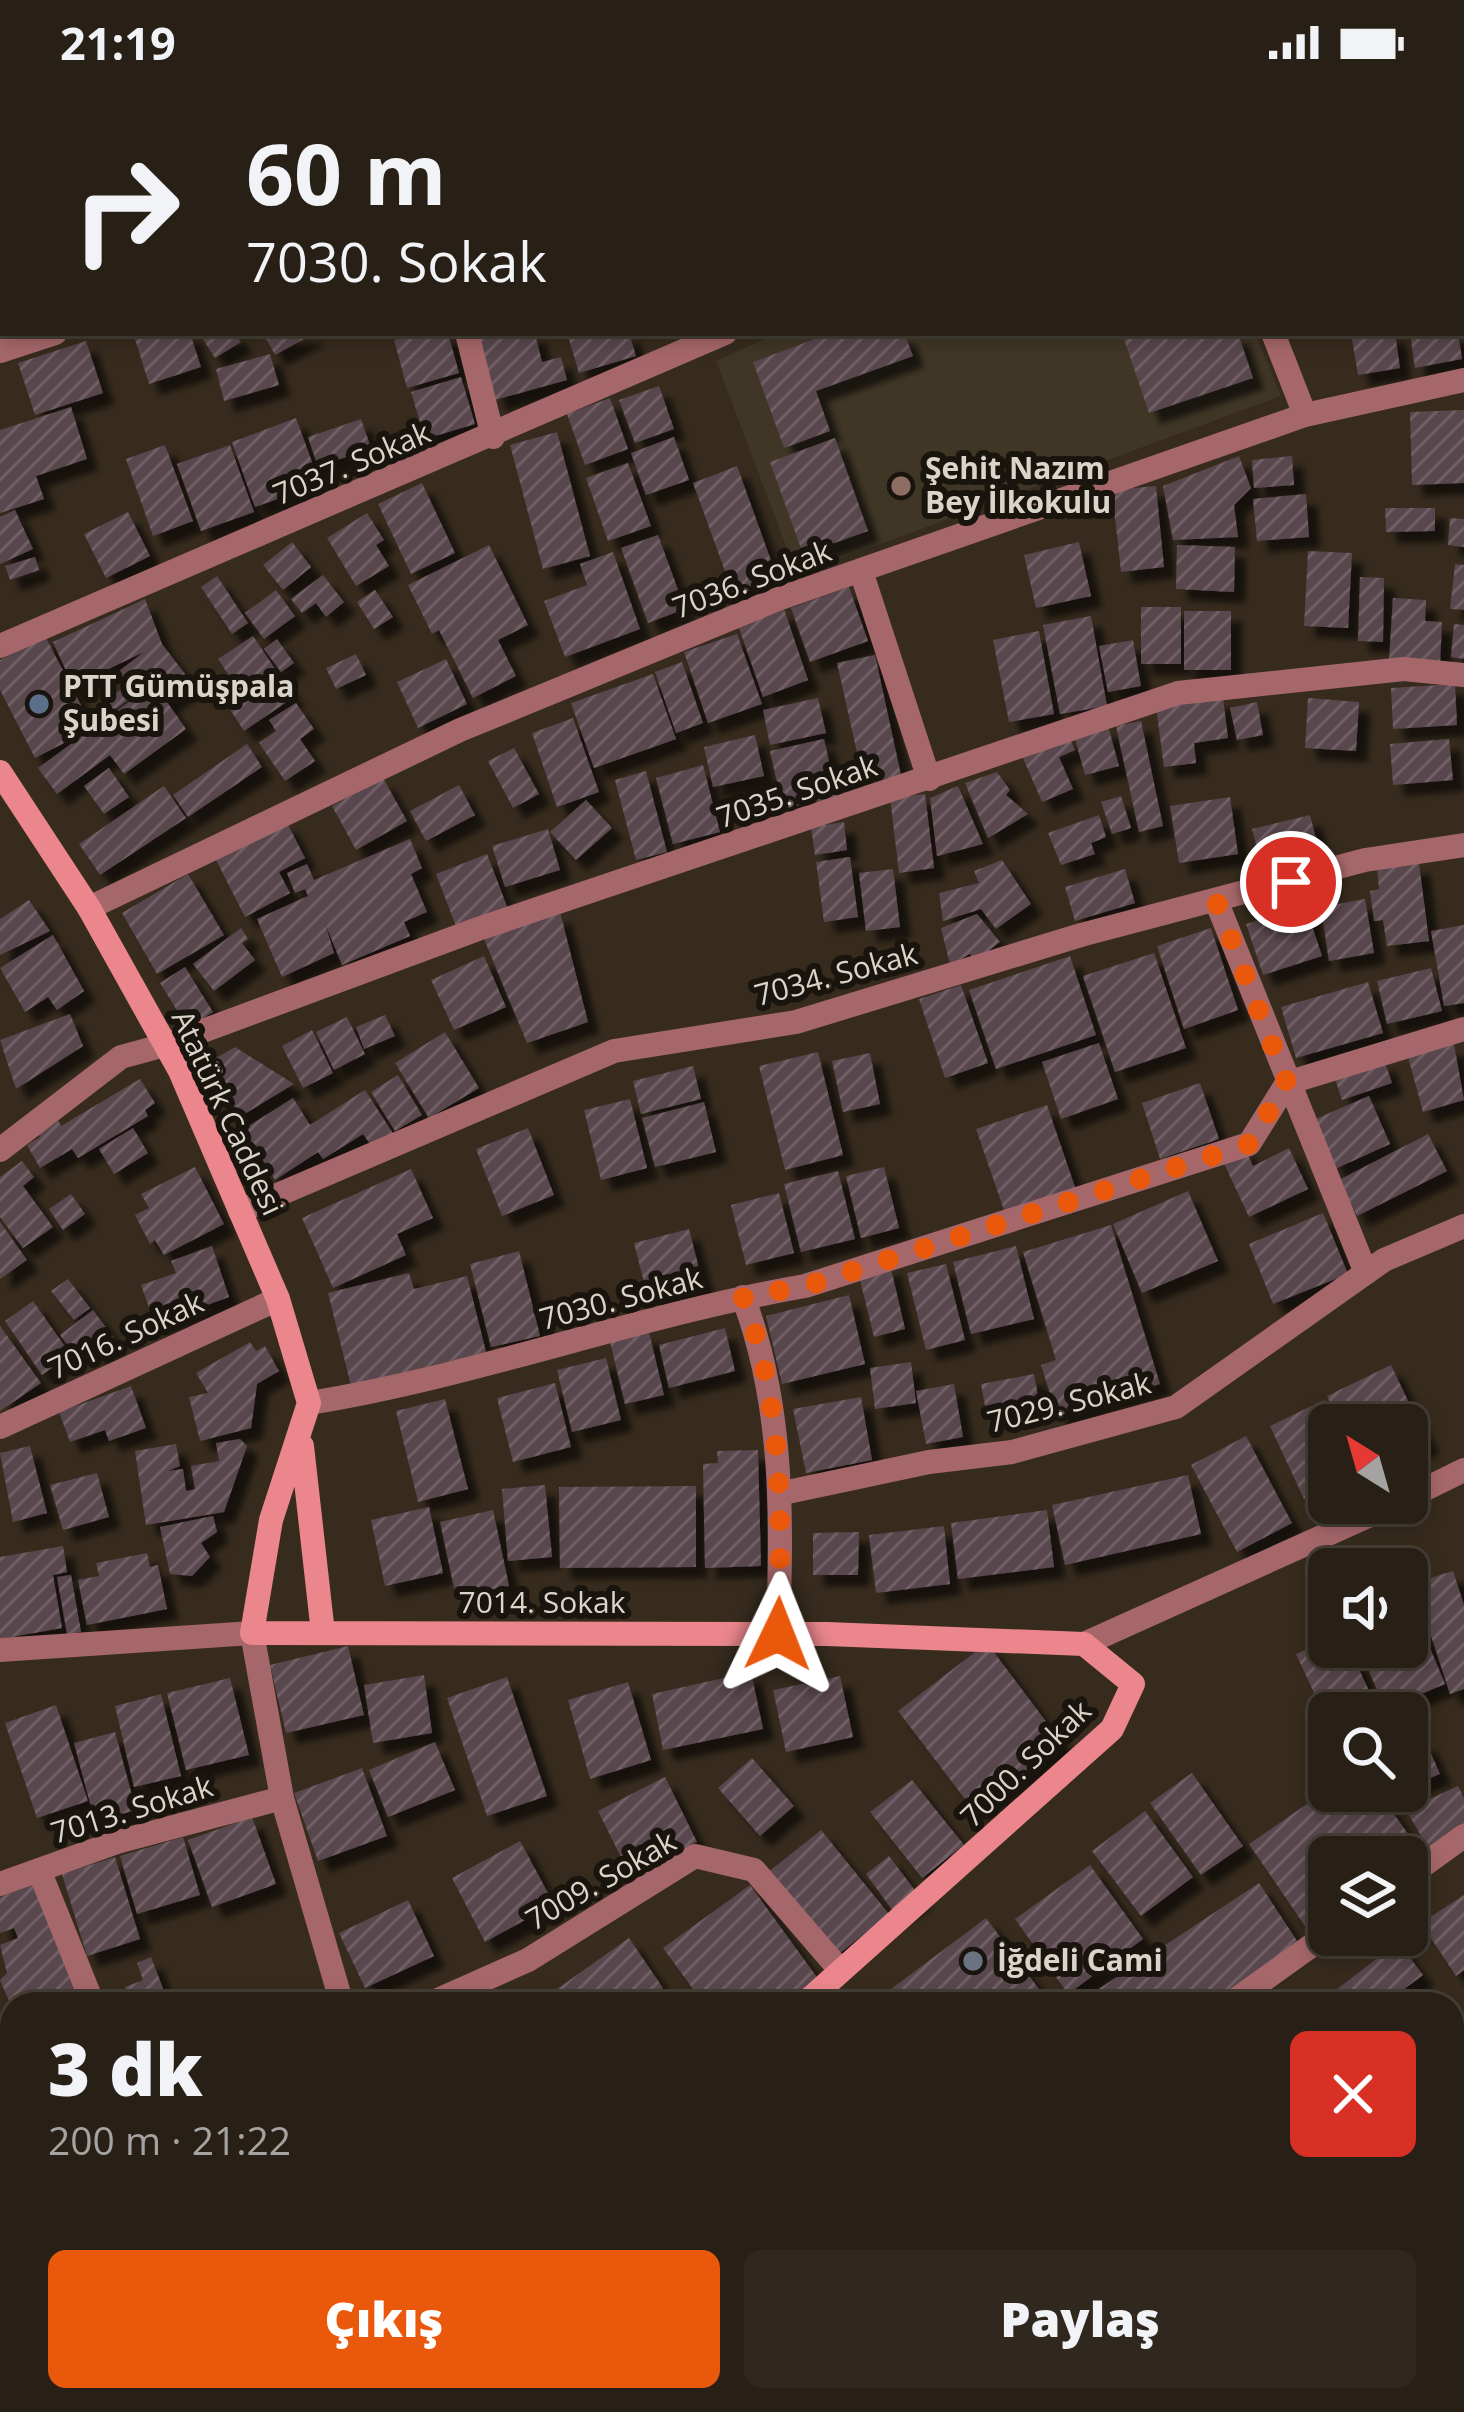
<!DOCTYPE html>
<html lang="tr">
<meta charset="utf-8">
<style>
:root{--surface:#282016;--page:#30281f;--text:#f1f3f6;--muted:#a5a3a1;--line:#443e35;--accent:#ea580c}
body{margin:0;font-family:"Open Sans",sans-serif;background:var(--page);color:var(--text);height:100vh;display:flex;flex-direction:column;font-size:45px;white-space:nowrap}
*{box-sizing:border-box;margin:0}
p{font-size:39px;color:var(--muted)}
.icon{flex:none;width:66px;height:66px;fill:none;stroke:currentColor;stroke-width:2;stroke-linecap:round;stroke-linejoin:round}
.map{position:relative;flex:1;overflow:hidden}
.side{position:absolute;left:0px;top:1908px;width:1464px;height:420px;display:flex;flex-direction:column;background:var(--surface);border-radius:36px 36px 0 0;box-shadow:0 6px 18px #0003,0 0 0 3px var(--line)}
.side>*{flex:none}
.banner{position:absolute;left:0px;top:0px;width:1464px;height:252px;box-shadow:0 6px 18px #0003,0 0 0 3px var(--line);background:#282016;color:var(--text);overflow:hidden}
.needle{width:78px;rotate:323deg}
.tools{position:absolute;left:1308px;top:1320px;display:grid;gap:24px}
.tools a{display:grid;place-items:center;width:120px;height:120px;border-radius:18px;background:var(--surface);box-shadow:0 6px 18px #0003,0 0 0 3px var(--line);font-size:60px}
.pin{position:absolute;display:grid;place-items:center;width:102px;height:102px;color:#fff;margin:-51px;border:6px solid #fff;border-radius:50%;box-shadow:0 3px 12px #0007}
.me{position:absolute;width:132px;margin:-66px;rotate:2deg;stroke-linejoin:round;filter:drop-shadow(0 0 9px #0008)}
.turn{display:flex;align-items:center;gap:42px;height:252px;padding:0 48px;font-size:54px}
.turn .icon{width:156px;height:156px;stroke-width:2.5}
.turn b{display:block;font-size:84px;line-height:102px}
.round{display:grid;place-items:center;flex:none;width:126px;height:126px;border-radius:18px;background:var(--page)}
.summary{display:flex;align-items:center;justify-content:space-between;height:204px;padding:0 48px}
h1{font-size:72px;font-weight:800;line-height:90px}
.primary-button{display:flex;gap:24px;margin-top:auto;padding:24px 48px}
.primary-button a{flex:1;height:138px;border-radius:18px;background:var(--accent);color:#fff;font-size:48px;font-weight:800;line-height:138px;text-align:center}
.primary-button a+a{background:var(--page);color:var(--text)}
.status{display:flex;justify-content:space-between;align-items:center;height:84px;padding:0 60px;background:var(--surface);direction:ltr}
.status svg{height:33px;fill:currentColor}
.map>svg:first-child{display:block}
.education{fill:#3f3626}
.building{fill:url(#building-hatch);filter:url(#shadow)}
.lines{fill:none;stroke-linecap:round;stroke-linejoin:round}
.street{stroke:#a6676a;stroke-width:24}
.secondary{stroke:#ea868c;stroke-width:24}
.route{stroke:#ea580c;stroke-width:21;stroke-dasharray:0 37.8}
.education-dot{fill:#8d6e63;stroke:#19140e;stroke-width:4.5}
.service-dot{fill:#5c6f8a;stroke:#19140e;stroke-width:4.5}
.worship-dot{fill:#6b7280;stroke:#19140e;stroke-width:4.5}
.labels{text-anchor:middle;stroke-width:12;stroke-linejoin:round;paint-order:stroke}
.street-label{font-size:30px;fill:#dbd4cb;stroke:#19140e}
.poi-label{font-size:30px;font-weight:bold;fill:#dbd4cb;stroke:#19140e;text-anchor:start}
</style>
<div class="status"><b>21:19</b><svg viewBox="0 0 49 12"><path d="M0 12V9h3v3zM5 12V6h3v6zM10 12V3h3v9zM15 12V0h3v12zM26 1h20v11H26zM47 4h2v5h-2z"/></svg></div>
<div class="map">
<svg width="1464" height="2328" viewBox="0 0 1464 2328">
<defs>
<pattern id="building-hatch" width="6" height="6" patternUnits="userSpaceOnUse" patternTransform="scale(3)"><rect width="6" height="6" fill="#59464d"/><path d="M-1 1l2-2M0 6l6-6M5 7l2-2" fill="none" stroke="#706065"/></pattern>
<filter id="shadow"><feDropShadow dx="11" dy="11" stdDeviation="3" flood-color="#0009"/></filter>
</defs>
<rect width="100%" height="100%" fill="#362b1d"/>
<path class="education" d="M778,249H1255L1281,312L797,491L716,277Z"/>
<path class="building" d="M133,249H190L201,283L149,300Z
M199,249H235L241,258L215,274Z
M263,249H315L275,271Z
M419,249H448L459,289L407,304L394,256Z
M477,249H535L542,278L561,273L567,296L495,316Z
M567,249H629L636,272L579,289Z
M831,249H904L913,272L816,307L830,347L784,364L753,278Z
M1122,249H1238L1253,294L1149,329Z
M1351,249H1395L1400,284L1358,291Z
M1410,249H1458L1462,275L1415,284Z
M86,257L103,309L35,331L18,279Z
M270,270L279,301L224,317L216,285Z
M461,293L475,340L425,355L411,308Z
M659,302L674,345L635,359L619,316Z
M610,314L628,365L585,381L567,330Z
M71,323L87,375L36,392L44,415L0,429V346Z
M1464,326V399L1412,401L1410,328Z
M296,334L320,400L255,423L232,358Z
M361,335L371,364L318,383L308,353Z
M557,348L590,472L543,485L510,361Z
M674,353L689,396L646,411L631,369Z
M835,354L868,447L803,470L770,378Z
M165,361L193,437L153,452L126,375Z
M230,361L254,428L201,447L177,380Z
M1239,372L1251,404L1234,421L1238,453L1173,456L1163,402Z
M1292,372L1294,401L1254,404L1252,376Z
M628,379L651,442L608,457L586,394Z
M737,382L778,496L734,512L693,399Z
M422,399L455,469L411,490L378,420Z
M1156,402L1164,483L1121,488L1112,406Z
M1306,410L1309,453L1257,457L1253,415Z
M1385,424H1435V447L1386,448Z
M15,426L33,465L0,480V433Z
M128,428L150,472L106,494L84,450Z
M367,429L384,456L376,461L389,482L356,502L327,454Z
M1450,434L1464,435V463L1448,461Z
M658,451L685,525L648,539L621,464Z
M292,458L311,483L283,506L263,481Z
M1079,458L1091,512L1036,524L1024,471Z
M489,461L528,541L498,556L516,592L473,614L439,546L432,550L408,501Z
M1177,461L1235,463L1234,508L1176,505Z
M1308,467L1352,469L1348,544L1304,542Z
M613,468L640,545L565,573L544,517L587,501L580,480Z
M35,473L39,486L10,496L5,482Z
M1455,480L1464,481V526L1450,525Z
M323,491L344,518L326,533L316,519L302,529L291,515Z
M217,492L248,539L232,550L201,503Z
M1360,493L1384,494L1383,558L1358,557Z
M849,503L868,557L810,578L791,524Z
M276,506L295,532L264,555L245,529Z
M375,506L393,533L374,545L357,518Z
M1393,514L1426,516L1425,537L1442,538L1440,580L1389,577Z
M145,515L162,560L192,599L167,618L186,645L124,690L110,671L57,710L38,684L155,599L134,607L119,587L144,568L73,602L53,558Z
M1141,523H1181V580H1141Z
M784,525L808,596L763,613L738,541Z
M1184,527H1231V586H1184Z
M1091,532L1107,622L1060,630L1043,541Z
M1454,540L1464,541V575L1451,573Z
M1039,547L1054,630L1009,638L993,556Z
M737,550L762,620L708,639L684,568Z
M45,552L93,644L35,674L0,606V576Z
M253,552L294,613L244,647L214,601L228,590L218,575Z
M277,555L294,579L281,588L264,565Z
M1133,556L1141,602L1108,608L1099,562Z
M356,570L366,591L336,605L326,584Z
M875,571L901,691L864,700L837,579Z
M446,575L467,620L418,644L397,598Z
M682,578L703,639L676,649L655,588Z
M653,590L676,655L594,684L571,619Z
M127,600L135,611L111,628L104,619Z
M1455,600L1457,641L1393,645L1391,604Z
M818,614L826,649L770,661L763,626Z
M1223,614L1228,654L1194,659L1196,679L1164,683L1156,623Z
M1308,614L1359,618L1356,667L1305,664Z
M1257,618L1263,651L1237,656L1230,624Z
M296,619L314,645L300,655L315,677L285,697L259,659L276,647L269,636Z
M573,634L599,708L557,723L532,649Z
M1141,637L1163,742L1139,748L1116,642Z
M1108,642L1119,682L1085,691L1074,651Z
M755,651L764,692L713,703L704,663Z
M1069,653L1075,666L1059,673L1073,705L1042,718L1022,672Z
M824,655L837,713L783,725L770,667Z
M1449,655L1453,696L1393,701L1390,660Z
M247,660L262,683L188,733L173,711Z
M514,664L539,710L513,724L488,677Z
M703,681L720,748L673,760L656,694Z
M109,684L129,713L104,730L84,702Z
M646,687L667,768L636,776L615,696Z
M997,688L1010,706L1006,711L1028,730L988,754L965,699Z
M383,694L407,737L356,766L332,722Z
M459,701L475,731L426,757L410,727Z
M164,702L186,734L100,791L79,760Z
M958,702L983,760L937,772L930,714Z
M925,710L934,784L899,789L890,714Z
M1121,712L1131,744L1112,750L1101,718Z
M1230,713L1238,770L1179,779L1170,722Z
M586,716L612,744L576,776L550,748Z
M1099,731L1106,753L1091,759L1095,770L1061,781L1048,749Z
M1310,731L1323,782L1265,796L1252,745Z
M286,737L305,774L279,788L290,809L245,833L215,774Z
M844,738L847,766L815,771L811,743Z
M548,745L560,786L505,803L492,762Z
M410,755L422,784L411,790L427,828L404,838L410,852L342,881L325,839L334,869L282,893L257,835L308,812L305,805L295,809L287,789L307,780L314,796Z
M487,770L508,825L457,845L436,790Z
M850,773L858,833L824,838L816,778Z
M1002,776L1031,820L996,845L981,825L943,837L939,809L979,799L974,787Z
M1419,779L1429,857L1387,862L1383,836L1374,837L1370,807L1379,805L1377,785Z
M893,785L900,843L866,847L859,789Z
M1125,785L1135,819L1075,837L1065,803Z
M188,790L224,851L157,890L122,829Z
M1365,815L1374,869L1329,877L1321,823Z
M29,816L50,847L0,871V835Z
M1305,821L1322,872L1263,891L1246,840Z
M560,828L588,938L527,959L484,855Z
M977,830L1000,858L975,877L970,870L950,881L941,844Z
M1464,841V919L1444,922L1431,847Z
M241,844L248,855L242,859L255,876L214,907L193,880Z
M1211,844L1238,926L1184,945L1157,862Z
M53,851L84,907L57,926L48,913L25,928L0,884Z
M1154,869L1186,964L1115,988L1083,892Z
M484,872L506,923L454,946L431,896Z
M1070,872L1096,951L996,985L969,906Z
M185,883L213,928L188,944L160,899Z
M1431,884L1442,927L1387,940L1377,897Z
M1368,898L1383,949L1296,974L1281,923Z
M961,901L988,979L945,994L919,915Z
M70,930L83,962L16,1005L0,956Z
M385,931L395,952L364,965L356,943Z
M347,933L365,970L334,986L316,948Z
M312,946L333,989L303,1004L282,962Z
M445,948L479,1004L429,1034L395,979Z
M1099,959L1118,1015L1061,1035L1042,978Z
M1454,960L1464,1016L1423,1028L1408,973Z
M235,963L294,1000L236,1035L204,981Z
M818,968L843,1071L785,1086L759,982Z
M870,969L880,1020L843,1028L832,977Z
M1384,976L1392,999L1342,1016L1334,992Z
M693,982L701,1015L641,1030L633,997Z
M398,991L422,1031L395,1047L371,1008Z
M140,995L155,1019L145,1026L148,1032L78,1074L72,1065L40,1084L27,1061L40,1053L37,1046L57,1034L61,1042Z
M1200,999L1219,1055L1160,1075L1142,1019Z
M365,1006L394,1051L373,1064L363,1050L323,1075L318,1068L275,1096L244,1045L293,1014L310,1041Z
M1369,1012L1390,1060L1335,1085L1313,1036Z
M630,1015L647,1084L601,1096L584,1026Z
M704,1018L716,1068L655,1083L642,1034Z
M1047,1021L1077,1109L1006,1132L976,1045Z
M133,1044L148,1069L114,1090L99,1065Z
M528,1044L554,1111L502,1132L476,1065Z
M1428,1050L1447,1087L1357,1132L1339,1096Z
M1244,1062L1253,1082L1289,1064L1308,1105L1249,1133L1221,1073Z
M22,1077L34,1093L23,1102L53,1143L23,1164L0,1133V1093Z
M195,1083L224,1140L164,1171L155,1156L150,1160L135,1131L149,1124L141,1110Z
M884,1083L899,1144L861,1154L846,1092Z
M411,1085L433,1134L397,1150L406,1171L333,1204L302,1134Z
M838,1087L855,1155L801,1168L784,1100Z
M1188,1107L1218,1177L1142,1209L1113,1140Z
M779,1109L794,1169L746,1181L731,1121Z
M71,1110L85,1130L63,1146L49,1125Z
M1323,1129L1348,1190L1273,1220L1249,1160Z
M0,1138L27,1176L0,1195Z
M1111,1141L1160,1300L1057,1332L1041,1281L1056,1276L1023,1168Z
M689,1145L704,1204L649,1218L634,1159Z
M212,1162L229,1213L155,1240L141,1201L176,1189L171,1177Z
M1016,1162L1034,1235L971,1250L953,1178Z
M519,1167L540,1252L491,1263L470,1180Z
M890,1180L905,1245L874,1253L858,1188Z
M946,1180L965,1256L926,1266L907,1189Z
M409,1189L414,1205L467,1192L486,1268L351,1302L328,1209Z
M68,1195L90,1224L74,1236L51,1207Z
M849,1211L865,1280L782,1300L766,1232Z
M33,1217L71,1271L42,1291L5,1237Z
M93,1226L116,1257L97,1271L87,1258L74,1269L60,1251Z
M0,1242L41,1299L0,1327Z
M725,1244L735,1287L669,1304L659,1261Z
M649,1248L664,1311L625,1320L610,1258Z
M250,1258L256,1267L265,1262L279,1287L257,1300L251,1344L200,1357L189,1313L208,1309L196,1289Z
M606,1274L621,1336L572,1348L557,1286Z
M911,1278L916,1319L875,1325L870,1284Z
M1391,1281L1428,1359L1407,1369V1341H1341L1327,1312Z
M1034,1290L1040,1323L987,1333L981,1300Z
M555,1299L571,1363L513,1378L497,1314Z
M954,1300L963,1353L926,1360L916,1307Z
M131,1302L146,1344L109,1357L105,1346L70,1358L59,1328Z
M861,1313L872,1376L806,1389L793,1325Z
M445,1315L468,1405L418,1418L396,1327Z
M1324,1316L1336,1341H1329V1403L1304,1415L1270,1342Z
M1246,1352L1292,1439L1237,1468L1191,1381Z
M240,1355L247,1362L224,1428L146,1441L135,1367L176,1360L180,1382L168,1387L183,1385L186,1407L195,1405L191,1382L219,1377L216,1359Z
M30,1362L47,1429L13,1438L0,1369Z
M758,1366L761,1482L705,1484L703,1380L718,1379L717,1367Z
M97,1389L109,1433L63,1446L50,1401Z
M1188,1391L1201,1450L1065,1481L1052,1421Z
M545,1401L552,1473L508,1477L502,1405Z
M696,1402V1483L560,1484L559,1403Z
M429,1423L443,1489L385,1502L371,1436Z
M493,1426L509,1502L456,1513L440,1438Z
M1047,1426L1054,1483L958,1495L951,1439Z
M213,1432L217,1448L201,1459L210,1473L192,1492L170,1490L160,1443Z
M944,1442L950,1500L876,1509L869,1451Z
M859,1448L858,1491H813V1449Z
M63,1462L67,1488L53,1491L62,1544L0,1555V1473Z
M147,1469L150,1483L158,1481L167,1525L87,1541L78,1496L99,1492L96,1479Z
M1453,1487L1464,1521V1605L1450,1610L1414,1499Z
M71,1491L81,1548L67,1550L57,1493Z
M1407,1509L1445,1600L1385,1625L1359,1563H1407Z
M1329,1556V1563H1349L1378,1627L1329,1629V1641L1296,1570Z
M987,1559L1063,1660L974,1727L898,1627Z
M348,1562L364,1631L286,1649L270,1581Z
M751,1588L763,1645L663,1666L652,1610Z
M424,1591L432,1649L373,1659L364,1601Z
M840,1592L853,1653L786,1668L773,1606Z
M507,1593L547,1712L487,1732L447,1614Z
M230,1594L249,1671L186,1686L167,1609Z
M628,1598L651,1676L590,1695L568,1616Z
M161,1610L181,1692L134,1703L115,1622Z
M56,1621L88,1717L37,1734L5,1639Z
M115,1648L136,1726L95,1738L74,1659Z
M1425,1656L1440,1690L1407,1703V1663Z
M435,1658L455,1706L388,1733L369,1686Z
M752,1674L794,1722L760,1752L718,1704Z
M362,1684L387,1752L318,1777L294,1709Z
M1192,1689L1243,1762L1201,1791L1150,1719Z
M665,1693L697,1758L630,1791L598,1727Z
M912,1696L964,1761L922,1794L870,1728Z
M1458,1702L1464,1714V1743L1428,1764L1406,1726Z
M1326,1707H1378L1422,1770L1407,1780V1773H1329V1834L1309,1848L1249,1760Z
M1145,1727L1193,1793L1141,1832L1092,1767Z
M252,1733L276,1800L212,1823L188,1756Z
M821,1746L889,1830L834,1874L766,1790Z
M183,1753L200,1811L137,1830L120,1772Z
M520,1757L554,1820L485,1858L452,1794Z
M889,1772L920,1813L896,1831L866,1790Z
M115,1773L140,1855L87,1872L62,1790Z
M1090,1781L1143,1855L1068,1910L1015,1835Z
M36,1799L79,1908L48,1920L10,1919L0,1896L7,1889L0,1861L18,1854L14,1844L0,1849V1813Z
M1259,1799L1301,1863L1214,1920H1076Z
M750,1801L819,1896L786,1920H704L663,1864Z
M1464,1811V1886L1456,1892L1421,1839Z
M408,1816L434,1872L365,1904L339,1849Z
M986,1834L1050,1920H871Z
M629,1854L663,1904L640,1920H557L550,1910Z
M1398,1858L1423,1891L1384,1920H1332L1327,1913Z
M151,1873L164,1907L131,1920L125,1903L143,1896L137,1879Z
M0,2212L12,2214V2272L0,2275Z
M24,2316H88L91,2323L29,2328Z
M191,2316H235L245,2328H189L184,2322Z
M476,2316H537L541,2328H459Z
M545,2316H593L597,2328H549Z
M624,2316H681V2317L649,2328H628Z
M801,2316H883L864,2328H809Z
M981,2316H1039L1018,2328H988Z"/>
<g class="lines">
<path class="street" d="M406,0V3
M801,0L803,3
M86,3L92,0
M746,3L753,0
M1227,3L1234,0
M0,50L3,48
M467,249L493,353
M1273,249L1305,331
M0,267L55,249
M861,487L929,695
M0,562L725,249
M1217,819L1366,1189
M89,824L460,646L778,515L1305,331L1464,296
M0,1066L121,973L165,961L478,845L1178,609L1404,585L1464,591
M240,1127L614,967L796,938L1081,851L1365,776L1464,761
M743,1213C784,1321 782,1436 778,1550
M309,1319C477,1292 637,1231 805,1202L1249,1060L1287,999L1464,945
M0,1343L278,1215
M783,1409L929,1378L1012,1368L1176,1323L1384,1176L1464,1142
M1407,1414L1464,1386
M1084,1560L1397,1419
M0,1566L252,1549L282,1714L342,1920
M39,1786L93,1920
M1407,1793L1464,1752
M0,1800L117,1758L282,1714
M429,1920L528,1876L695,1772L754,1786L840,1886
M1230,1920L1329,1849
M0,2151L12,2143
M0,2194L12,2197
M885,2328L907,2316"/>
<path class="secondary" d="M0,688L89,824L180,987L278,1215L309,1319L271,1436L252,1549L827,1550L1084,1560L1133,1600L1112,1645L804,1920
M302,1362L323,1549
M357,2328L375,2316"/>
</g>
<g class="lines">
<path class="route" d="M778,1550C782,1436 784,1321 743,1213L806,1202L1249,1060L1287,999L1217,819L1291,798"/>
</g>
<circle class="education-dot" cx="901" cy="402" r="12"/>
<circle class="service-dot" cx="39" cy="620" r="12"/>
<circle class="worship-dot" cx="973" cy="1877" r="12"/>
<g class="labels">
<g class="street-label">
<text transform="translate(352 380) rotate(-23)" y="10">7037. Sokak</text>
<text transform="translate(752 496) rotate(-21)" y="10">7036. Sokak</text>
<text transform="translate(797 708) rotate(-19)" y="10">7035. Sokak</text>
<text transform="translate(836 891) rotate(-15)" y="10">7034. Sokak</text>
<text transform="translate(227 1029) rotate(65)" y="10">Atatürk Caddesi</text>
<text transform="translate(621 1215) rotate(-15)" y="10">7030. Sokak</text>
<text transform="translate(126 1252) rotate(-25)" y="10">7016. Sokak</text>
<text transform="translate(1069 1319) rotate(-14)" y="10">7029. Sokak</text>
<text x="542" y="1529">7014. Sokak</text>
<text transform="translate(1026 1680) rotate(-44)" y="10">7000. Sokak</text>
<text transform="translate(132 1726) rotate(-17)" y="10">7013. Sokak</text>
<text transform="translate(601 1797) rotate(-30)" y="10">7009. Sokak</text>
</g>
<g class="poi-label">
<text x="925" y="395">Şehit Nazım<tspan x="925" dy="34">Bey İlkokulu</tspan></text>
<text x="63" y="613">PTT Gümüşpala<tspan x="63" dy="34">Şubesi</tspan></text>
<text x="997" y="1887">İğdeli Cami</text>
</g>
</g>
</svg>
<div class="tools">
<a><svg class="needle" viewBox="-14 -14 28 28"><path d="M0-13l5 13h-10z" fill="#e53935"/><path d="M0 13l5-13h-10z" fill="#a5a3a1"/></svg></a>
<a><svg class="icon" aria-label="sound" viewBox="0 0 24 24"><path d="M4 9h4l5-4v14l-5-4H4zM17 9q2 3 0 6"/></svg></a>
<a><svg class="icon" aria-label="search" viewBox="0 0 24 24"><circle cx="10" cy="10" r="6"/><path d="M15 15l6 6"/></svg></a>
<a><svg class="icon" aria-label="layers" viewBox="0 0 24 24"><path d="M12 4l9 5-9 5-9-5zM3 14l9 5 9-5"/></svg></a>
</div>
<div class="pin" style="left:1291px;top:798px;background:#d93025"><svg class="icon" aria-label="arrive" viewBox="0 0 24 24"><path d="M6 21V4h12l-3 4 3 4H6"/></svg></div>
<svg class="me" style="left:778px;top:1550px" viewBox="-20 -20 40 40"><path d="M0-17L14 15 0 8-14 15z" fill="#ea580c" stroke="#fff" stroke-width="4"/></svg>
<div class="banner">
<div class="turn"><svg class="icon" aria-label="right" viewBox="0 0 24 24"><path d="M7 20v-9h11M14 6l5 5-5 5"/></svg><div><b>60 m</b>7030. Sokak</div></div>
</div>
<section class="side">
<div class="summary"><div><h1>3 dk</h1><p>200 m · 21:22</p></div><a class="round" style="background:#d93025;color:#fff"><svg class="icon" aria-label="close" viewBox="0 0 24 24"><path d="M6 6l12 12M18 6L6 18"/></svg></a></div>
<div class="primary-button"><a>Çıkış</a><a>Paylaş</a></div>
</section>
</div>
